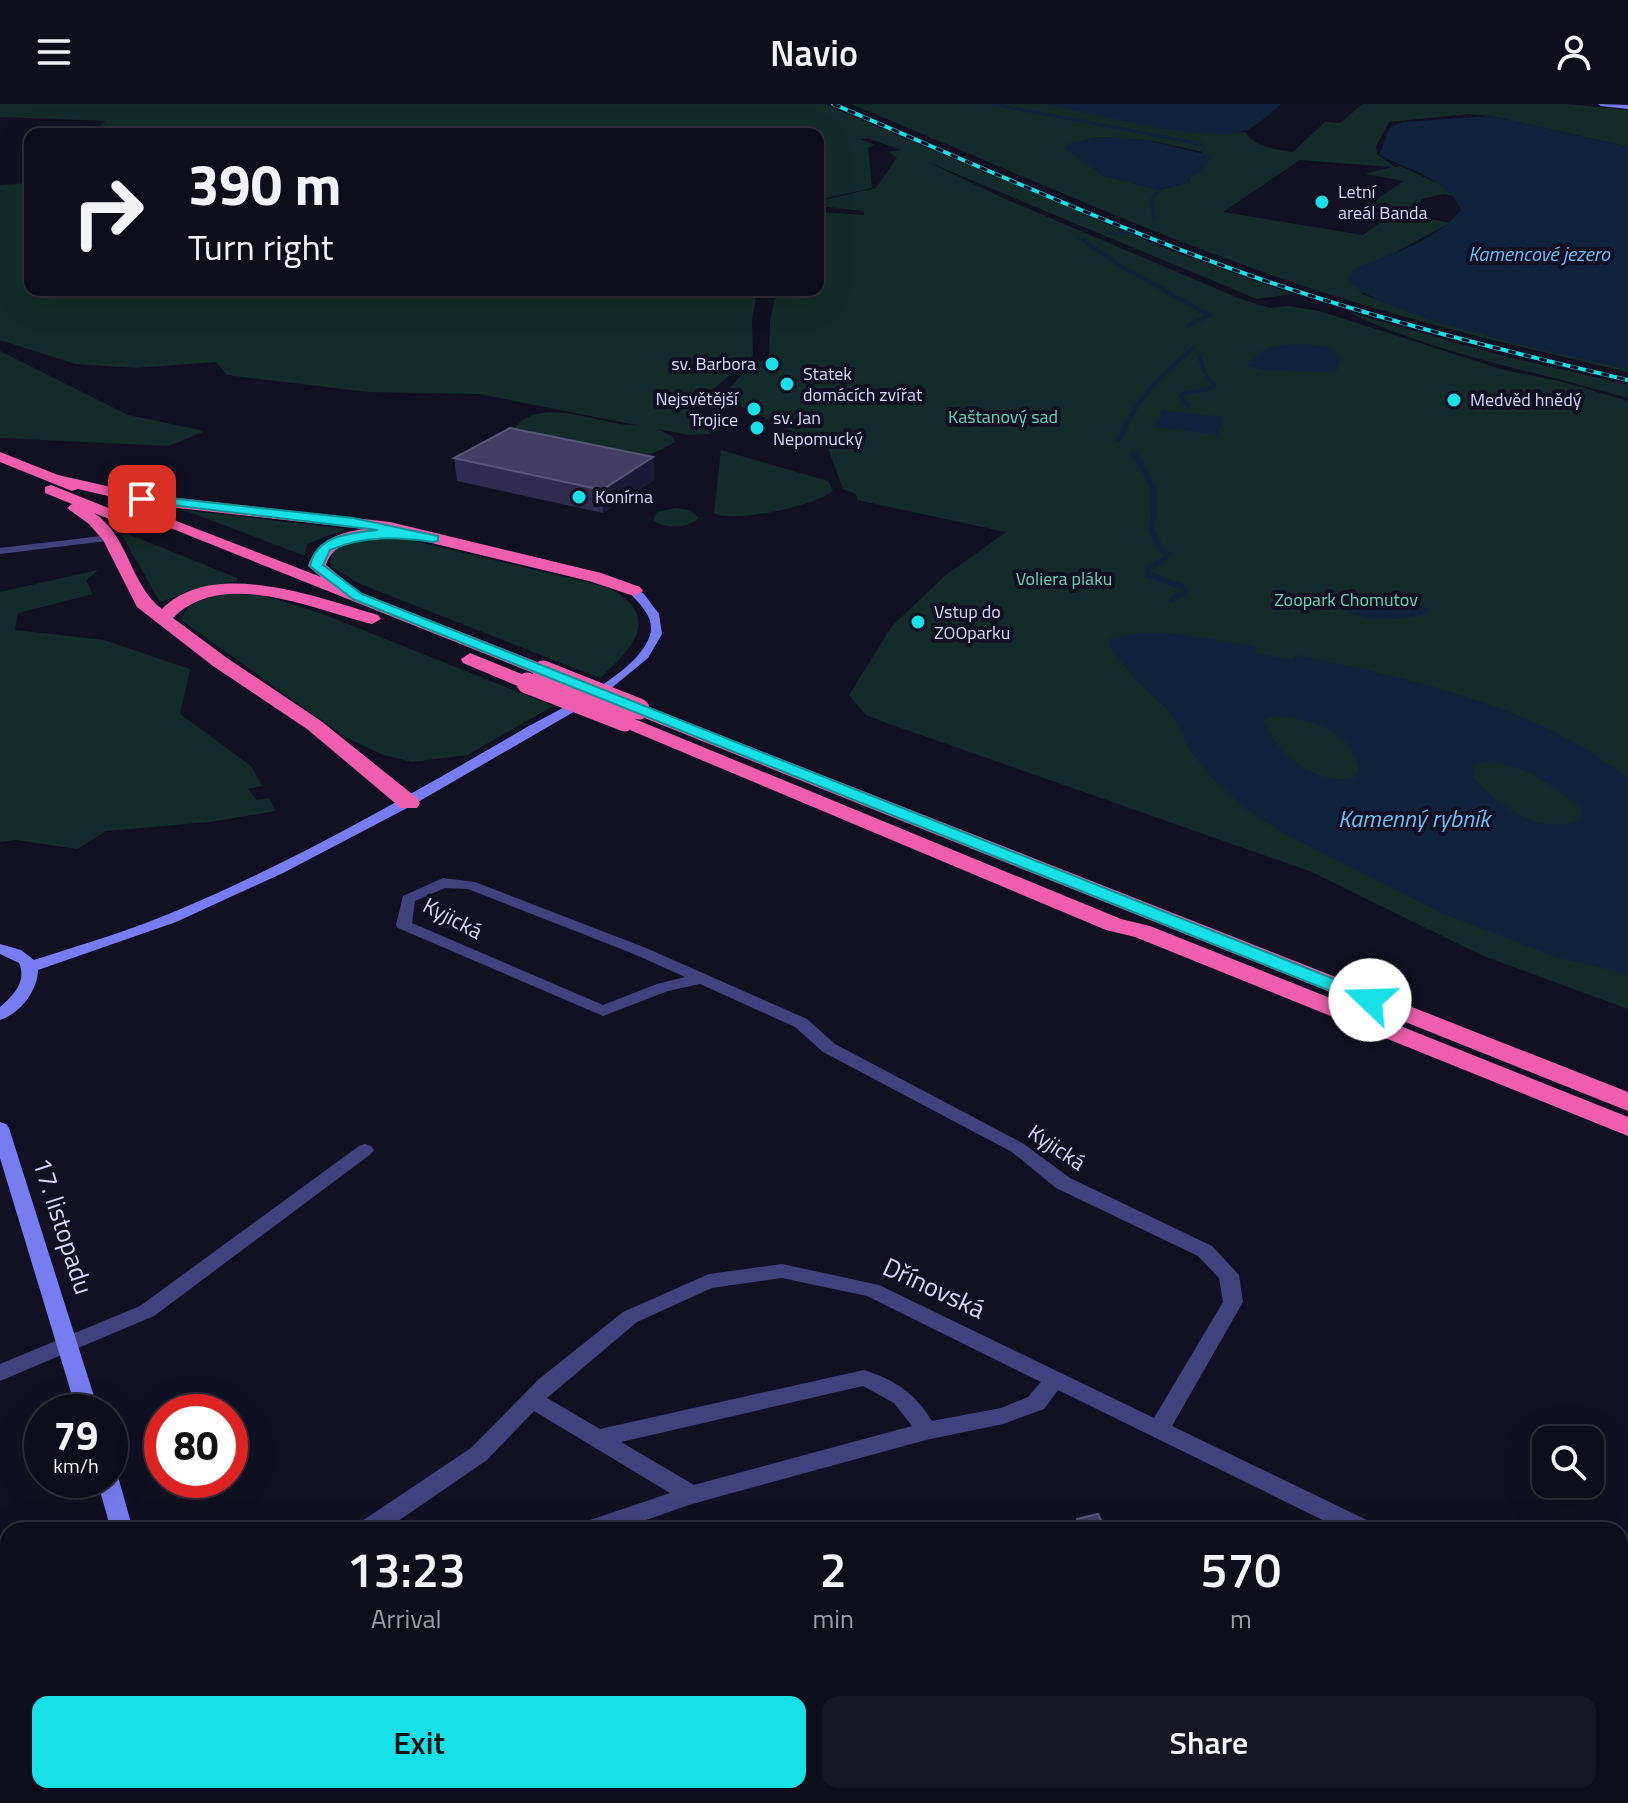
<!DOCTYPE html>
<meta charset="utf-8">
<style>
:root{--surface:#0e0d1a;--page:#171623;--text:#f1f3f6;--muted:#9b9ca2;--line:#2e2d39;--accent:#17e0e6}
body{margin:0;font-family:"Titillium Web",sans-serif;background:var(--page);color:var(--text);height:100vh;display:flex;flex-direction:column;font-size:30px;white-space:nowrap}
*{box-sizing:border-box;margin:0}
p{font-size:26px;color:var(--muted)}
.icon{flex:none;width:44px;height:44px;fill:none;stroke:currentColor;stroke-width:2;stroke-linecap:round;stroke-linejoin:round}
.map{position:relative;flex:1;overflow:hidden}
.drawer{position:absolute;left:0px;top:1418px;width:1628px;height:282px;display:flex;flex-direction:column;background:var(--surface);border-radius:24px 24px 0 0;box-shadow:0 8px 32px #0002,0 0 0 2px var(--line)}
.drawer>*{flex:none}
.guide{position:absolute;left:24px;top:24px;width:800px;height:168px;border-radius:16px;box-shadow:0 8px 32px #0002,0 0 0 2px var(--line);background:#0e0d1a;color:var(--text);overflow:hidden}
.controls{position:absolute;left:1532px;top:1322px;display:grid;gap:16px}
.controls a{display:grid;place-items:center;width:72px;height:72px;border-radius:16px;background:var(--surface);box-shadow:0 8px 32px #0002,0 0 0 2px var(--line);font-size:40px}
.speed{position:absolute;left:24px;top:1290px;display:flex;gap:16px;font-size:40px;font-weight:700;text-align:center}
.speed>*{display:grid;place-content:center;width:104px;height:104px;border-radius:50%;background:var(--surface);box-shadow:0 8px 32px #0002,0 0 0 2px var(--line);line-height:1}
.speed small{font-size:20px;font-weight:400}
.speed .limit{border:12px solid #d22;background:#fff;color:#111}
.pin{position:absolute;display:grid;place-items:center;width:68px;height:68px;color:#fff;margin:-34px;border-radius:16px;box-shadow:0 4px 12px #0006}
.me{position:absolute;width:88px;margin:-44px;rotate:291deg;stroke-linejoin:round;filter:drop-shadow(0 0 6px #0008)}
.turn{display:flex;align-items:center;gap:28px;height:168px;padding:0 32px;font-size:36px}
.turn .icon{width:104px;height:104px;stroke-width:2.5}
.turn b{display:block;font-size:56px;line-height:68px}
.eta{display:flex;justify-content:space-evenly;align-items:center;height:136px;text-align:center}
.eta b{font-size:48px;font-weight:600;line-height:56px}
.cta{display:flex;gap:16px;margin-top:auto;padding:16px 32px}
.cta a{flex:1;height:92px;border-radius:16px;background:var(--accent);color:#111;font-size:32px;font-weight:600;line-height:92px;text-align:center}
.cta a+a{background:var(--page);color:var(--text)}
header{display:flex;justify-content:space-between;align-items:center;height:104px;padding:0 32px;background:var(--surface);font-size:36px;font-weight:600}
.map>svg:first-child{display:block}
.green{fill:#142c29;fill-rule:evenodd}
.water{fill:#0f233d;fill-rule:evenodd}
.lines{fill:none;stroke-linecap:round;stroke-linejoin:round}
.stream-far2{stroke:#0f233d;stroke-width:3}
.stream-far1{stroke:#0f233d;stroke-width:4}
.stream{stroke:#0f233d;stroke-width:6}
.street{fill:#40427d;fill-rule:evenodd}
.secondary{fill:#777df1;fill-rule:evenodd}
.highway{fill:#ef5eae;fill-rule:evenodd}
.rail-casing{stroke:#17e0e6;stroke-width:4}
.rail{stroke:#121123;stroke-width:3;stroke-dasharray:8;stroke-linecap:butt}
.highway-bridge{stroke:#ef5eae;stroke-width:21}
.wall{fill:#302b4f}
.shaded-wall{fill:#1c1936}
.building{fill:#423d61;stroke:#59557a;stroke-width:2}
.route{fill:#17e0e6;stroke:#0f9296;stroke-width:2}
.poi-dot{fill:#17e0e6;stroke:#121123;stroke-width:3}
.labels{text-anchor:middle;stroke-width:8;stroke-linejoin:round;paint-order:stroke}
.far-poi-label{font-size:18px;fill:#d8d6fb;stroke:#121123;text-anchor:start}
.far-park-label{font-size:18px;fill:#6ad4b1;stroke:#121123}
.far-water-label{font-size:20px;font-style:italic;fill:#6fbef0;stroke:#121123}
.street-label{font-size:22px;fill:#d8d6fb;stroke:#121123}
.water-label{font-size:24px;font-style:italic;fill:#6fbef0;stroke:#121123}
.near-street-label{font-size:26px;fill:#d8d6fb;stroke:#121123}
</style>
<header><svg class="icon" aria-label="menu" viewBox="0 0 24 24"><path d="M4 6h16M4 12h16M4 18h16"/></svg>Navio<svg class="icon" aria-label="person" viewBox="0 0 24 24"><circle cx="12" cy="8" r="4"/><path d="M4 21q1-7 8-7t8 7"/></svg></header>
<div class="map">
<svg width="1628" height="1699" viewBox="0 0 1628 1699">
<rect width="100%" height="100%" fill="#121123"/>
<path class="green" d="M0,0H824L1164,144L1292,190L1257,195L928,58L1003,94L1238,194L1269,204L1288,202L1319,207L1504,266L1563,278L1628,297V905L1481,851L1312,768L884,618L866,611L849,591L892,522L946,471L1006,428L857,396L856,390L843,385L828,344L742,303L729,291L730,284L743,269L769,252L770,216L777,186H818V108L864,111V107L818,102V97L876,84L897,54L889,48L901,46L868,34L860,35L875,41L868,44L872,84L818,96V30H91L106,17L0,13Z
M851,0H1046L1183,27L1213,30L1245,28C1255,44 1276,45 1293,48L1325,18L1340,19L1363,0H1567L1628,6V43L1492,12L1468,10L1389,18L1376,42L1377,50L1395,63L1400,62L1439,80L1455,92L1443,90L1421,95L1419,107L1425,114L1450,119L1394,149L1362,190L1441,219L1628,265V268C1506,240 1384,211 1266,169C1125,119 989,57 851,0ZM1097,33L1148,36L1203,48L1189,73L1190,78L1160,86L1102,71L1067,41ZM1300,56L1392,63L1365,70L1404,77L1366,102L1397,107L1363,131L1223,108Z
M30,79V186H757L752,216L753,251L690,305L705,315L710,330L690,331L658,325L673,333L675,338L649,352L513,326C540,288 602,323 636,321L479,290L368,288L227,271L216,258L135,264L76,260L0,236V81Z
M1348,208L1503,252L1628,281V294C1534,266 1437,251 1348,208Z
M0,247L128,311L205,327L169,342L0,334Z
M721,346L828,377L833,386C821,401 731,420 714,409Z
M675,404L690,406L699,414C686,425 667,425 653,417L657,408Z
M184,406L346,425L307,440L305,452Z
M128,430L237,474V477L207,482L160,498L122,431Z
M382,432L410,436L606,483C663,511 635,542 600,574L358,479L332,463L330,458L333,446L349,437Z
M98,466L86,477L93,490L18,509L15,526L104,536L190,565L180,610L251,662L262,682L248,685L257,696L269,694L276,707L210,718L106,727L77,745L16,736L0,738V488Z
M232,489L265,492L323,510L553,602L467,651L412,658L384,651L347,634L181,516C188,495 212,493 232,489Z"/>
<path class="water" d="M1046,0H1281C1270,10 1259,20 1247,26C1213,42 1087,8 1046,0Z
M1492,12L1628,43V265C1582,255 1364,210 1348,174L1354,165C1390,150 1436,137 1461,106C1448,75 1408,65 1379,51L1390,24L1403,18Z
M1097,33L1148,36L1211,52L1201,69L1189,73L1190,78L1158,86L1102,71L1065,45L1067,40Z
M1304,240L1328,243L1341,253L1336,268L1269,267L1248,262C1260,240 1282,241 1304,240Z
M1162,306L1224,313L1218,331L1155,323Z
M1329,490L1409,494L1428,505L1427,510C1384,520 1365,515 1324,500Z
M1171,529L1255,542L1256,549L1291,556L1297,551C1407,574 1540,602 1628,675V870L1559,854L1441,809L1278,726L1243,703L1209,671L1189,645L1180,623L1165,603L1139,580L1109,542V535L1137,529ZM1274,612C1296,612 1333,622 1348,641C1353,648 1356,657 1359,665L1354,674C1317,682 1277,651 1264,617ZM1489,658C1528,663 1552,680 1581,705L1580,715C1541,734 1498,701 1473,673L1476,661Z"/>
<g class="lines">
<path class="stream-far2" d="M992,0L1201,40
M1154,116L1152,95L1160,86L1155,77
M1110,130L1125,128
M1079,133L1093,143"/>
<path class="stream-far1" d="M1090,141L1121,162L1209,211L1188,222
M1200,254L1204,267
M1188,302L1181,292L1183,289L1210,285L1214,281L1207,271
M1125,323C1141,290 1164,269 1192,245"/>
<path class="stream" d="M1119,335L1126,321
M1134,350C1154,381 1159,389 1151,426L1160,443L1168,450L1166,453
M1161,457L1148,465L1147,470L1184,484V488L1172,496"/>
<path class="street" d="M110,431L114,432V436L0,450V444Z
M443,774L475,778L646,844L807,915L835,940L1024,1040L1070,1074L1212,1142L1239,1171L1243,1198L1172,1322L1373,1419L1376,1426H1343L1058,1286L1044,1305L1003,1320L926,1336L692,1400L617,1426H578L581,1419L670,1389L534,1307L487,1356L385,1426H356L359,1419L471,1344L539,1275L623,1208L709,1170L782,1160L879,1181L1154,1314L1223,1198L1219,1174L1198,1152L1056,1084L1012,1048L823,948L795,923L700,880L668,887L603,912L398,824L396,821L403,792ZM445,784L468,785L634,850L685,873L657,880L603,901L412,819L415,797ZM782,1174L867,1192L1041,1278L1028,1293L1001,1304L932,1317C915,1289 895,1276 864,1266L600,1325L547,1294L637,1218L712,1184ZM863,1282L894,1299L912,1322L694,1381L621,1338Z
M365,1040L371,1042L374,1046L371,1050L154,1212L0,1277V1260L140,1202L359,1042Z
M1620,1542L1628,1545V1568L1620,1565Z"/>
<path class="secondary" d="M1598,0L1628,1V5L1601,2Z
M634,483L644,490L659,510L662,530L648,554L603,591L411,702L283,769L176,818L38,866C38,886 20,910 0,916V903C14,891 27,877 19,859L0,850V840L21,846L34,856C84,840 135,825 183,804C301,754 412,690 522,626C557,606 634,572 649,534C657,514 640,501 628,487Z
M0,1018L6,1020L9,1024L99,1308H77L0,1054Z
M110,1368L116,1370L119,1376L133,1426H111L97,1376H110Z
M127,1692H153V1699H127Z"/>
<path class="highway" d="M0,348L58,371L142,390L390,418L601,469L640,483L643,487L634,492L589,477L386,428L385,433C362,438 335,434 326,461L349,480L346,483L550,563L553,567L543,573L113,401L115,398H127L321,473L308,462C317,436 339,428 365,425L142,400L78,385L72,387L0,358Z
M51,381L141,417L143,420L135,425L94,409C129,432 130,481 162,505C214,453 318,494 378,511L381,515L372,520C315,506 223,463 173,514L227,554L321,617L417,694L420,699L417,704H401L307,625L213,562L137,503L103,436L89,420L67,404L72,400L45,389V383Z
M470,549L534,575L537,579L534,583H520L463,559L461,555Z
M639,599L1628,988V1007L632,609L629,605Z
M625,611L1121,815L1150,822L1628,1013V1032L1135,833L1106,826L618,621L615,617L618,613Z"/>
<g class="rail-casing">
<path id="rail" d="M833,0C974,60 1114,124 1260,175C1380,216 1504,247 1628,276"/>
</g>
<use href="#rail" class="rail"/>
<path class="highway-bridge" d="M543,567L639,605
M527,579L625,617"/>
</g>
<path class="wall" d="M653,353L654,376L603,409L457,377L454,354Z
M1077,1415L1106,1426H1076Z
M892,1692H1462L1466,1699H894Z"/>
<path class="shaded-wall" d="M653,353L654,376L603,409L602,386Z"/>
<path class="building" d="M510,324L653,353L602,386L454,354Z
M1098,1410L1106,1426H1082L1077,1415Z
M898,1692H1462L1466,1699H900Z"/>
<path class="route" d="M142,391L353,414L438,432V437L433,438C396,433 365,431 330,446L323,461L362,490L1377,892L1379,896L1377,900H1363L353,495L310,462C316,431 350,429 378,426L138,397L136,395Z"/>
<g class="poi-dot">
<circle cx="1322" cy="98" r="8"/>
<circle cx="772" cy="260" r="8"/>
<circle cx="787" cy="280" r="8"/>
<circle cx="1454" cy="296" r="8"/>
<circle cx="754" cy="305" r="8"/>
<circle cx="757" cy="324" r="8"/>
<circle cx="579" cy="393" r="8"/>
<circle cx="918" cy="518" r="8"/>
</g>
<g class="labels">
<g class="far-poi-label">
<text x="1338" y="94">Letní<tspan x="1338" dy="21">areál Banda</tspan></text>
<text x="756" y="266" text-anchor="end">sv. Barbora</text>
<text x="803" y="276">Statek<tspan x="803" dy="21">domácích zvířat</tspan></text>
<text x="738" y="301" text-anchor="end">Nejsvětější<tspan x="738" dy="21">Trojice</tspan></text>
<text x="1470" y="302">Medvěd hnědý</text>
<text x="773" y="320">sv. Jan<tspan x="773" dy="21">Nepomucký</tspan></text>
<text x="595" y="399">Konírna</text>
<text x="934" y="514">Vstup do<tspan x="934" dy="21">ZOOparku</tspan></text>
</g>
<g class="far-park-label">
<text x="1003" y="319">Kaštanový sad</text>
<text x="1064" y="481">Voliera pláku</text>
<text x="1346" y="502">Zoopark Chomutov</text>
</g>
<g class="far-water-label">
<text x="1539" y="157">Kamencové jezero</text>
</g>
<g class="street-label">
<text transform="translate(453 814) rotate(28)" y="8">Kyjická</text>
<text transform="translate(1057 1043) rotate(34)" y="8">Kyjická</text>
</g>
<g class="water-label">
<text x="1414" y="723">Kamenný rybník</text>
</g>
<g class="near-street-label">
<text transform="translate(63 1122) rotate(72)" y="9">17. listopadu</text>
<text transform="translate(934 1184) rotate(25)" y="9">Dřínovská</text>
</g>
</g>
</svg>
<div class="controls">
<a><svg class="icon" aria-label="search" viewBox="0 0 24 24"><circle cx="10" cy="10" r="6"/><path d="M15 15l6 6"/></svg></a>
</div>
<div class="speed"><div>79<small>km/h</small></div><div class="limit">80</div></div>
<div class="pin" style="left:142px;top:395px;background:#d93025"><svg class="icon" aria-label="arrive" viewBox="0 0 24 24"><path d="M6 21V4h12l-3 4 3 4H6"/></svg></div>
<svg class="me" style="left:1370px;top:896px" viewBox="-20 -20 40 40"><circle r="19" fill="#fff"/><path d="M0-13L10 11 0 6-10 11z" fill="#17e0e6"/></svg>
<div class="guide">
<div class="turn"><svg class="icon" aria-label="right" viewBox="0 0 24 24"><path d="M7 20v-9h11M14 6l5 5-5 5"/></svg><div><b>390 m</b>Turn right</div></div>
</div>
<section class="drawer">
<div class="eta">
<div><b>13:23</b><p>Arrival</p></div>
<div><b>2</b><p>min</p></div>
<div><b>570</b><p>m</p></div>
</div>
<div class="cta"><a>Exit</a><a>Share</a></div>
</section>
</div>
